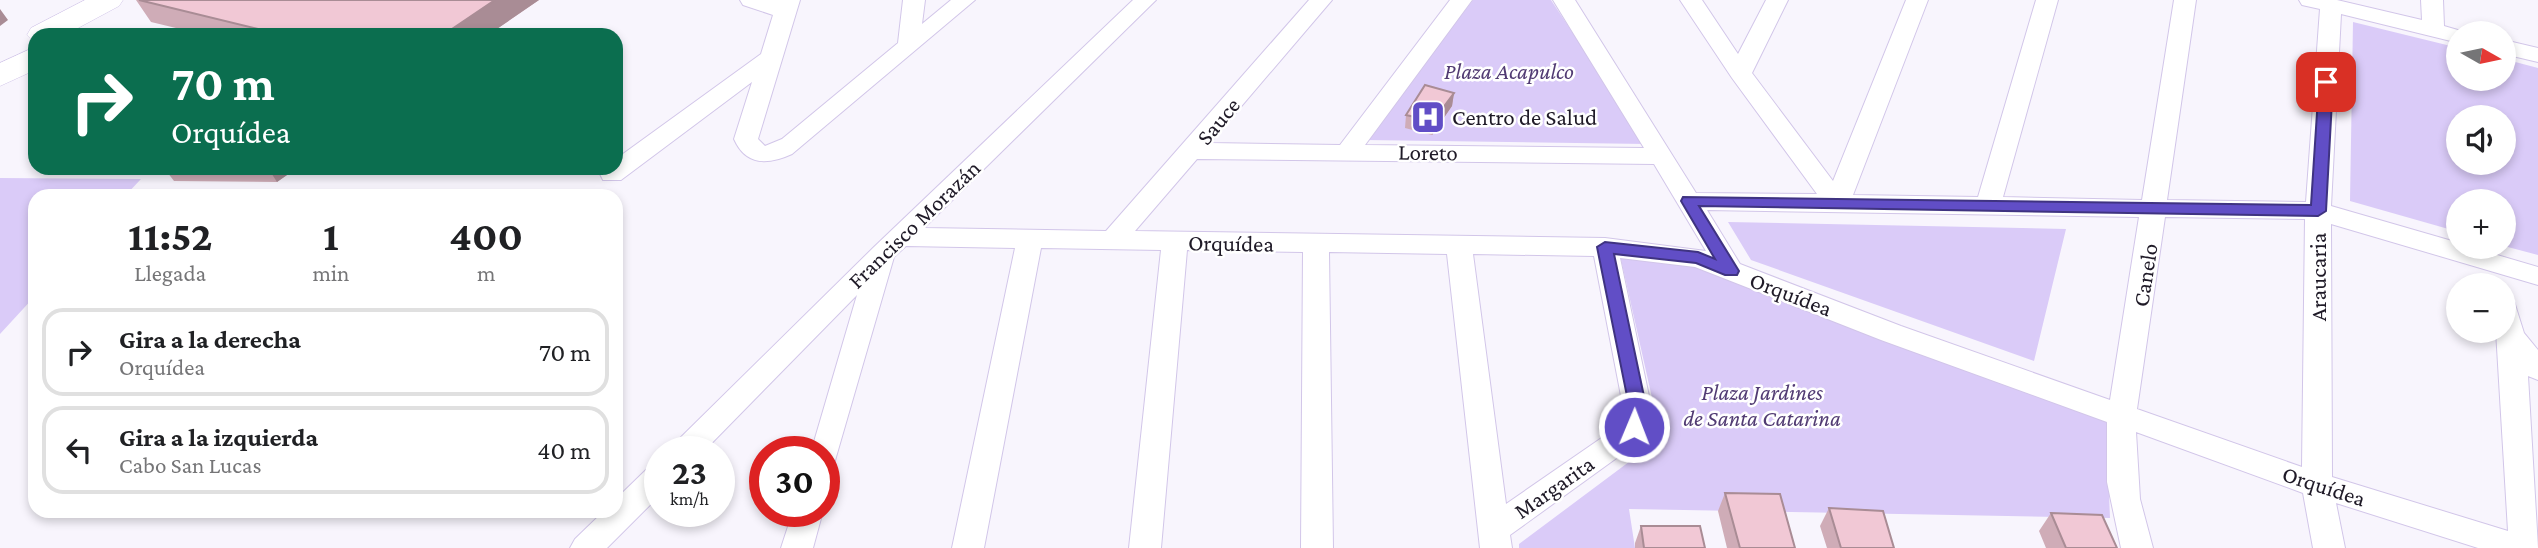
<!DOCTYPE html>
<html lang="es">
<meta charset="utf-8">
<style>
:root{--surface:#fff;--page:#f2f2f2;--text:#202124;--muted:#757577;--line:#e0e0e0}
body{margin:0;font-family:"Crimson Pro",serif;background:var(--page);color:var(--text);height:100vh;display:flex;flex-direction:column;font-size:26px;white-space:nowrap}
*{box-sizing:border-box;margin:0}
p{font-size:23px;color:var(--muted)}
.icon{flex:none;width:38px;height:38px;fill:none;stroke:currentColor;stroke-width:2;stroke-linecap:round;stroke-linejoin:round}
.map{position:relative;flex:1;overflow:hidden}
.drawer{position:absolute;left:28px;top:189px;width:595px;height:329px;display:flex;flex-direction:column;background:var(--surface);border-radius:21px;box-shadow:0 4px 10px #0003}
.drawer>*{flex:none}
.banner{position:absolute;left:28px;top:28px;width:595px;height:147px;border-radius:21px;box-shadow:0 4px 10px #0003;background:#0b6e4f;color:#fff;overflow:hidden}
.needle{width:46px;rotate:99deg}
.tools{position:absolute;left:2446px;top:21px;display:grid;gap:14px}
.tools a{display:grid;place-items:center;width:70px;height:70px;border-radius:50%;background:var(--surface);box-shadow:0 4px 10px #0003;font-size:35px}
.speed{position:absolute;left:644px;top:436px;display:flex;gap:14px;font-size:35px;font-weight:700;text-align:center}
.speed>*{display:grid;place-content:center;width:91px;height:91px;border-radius:50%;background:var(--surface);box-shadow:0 4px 10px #0003;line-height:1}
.speed small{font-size:18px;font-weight:400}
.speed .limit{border:10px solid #d22;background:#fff;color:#111}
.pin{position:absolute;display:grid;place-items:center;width:60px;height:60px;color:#fff;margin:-30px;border-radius:14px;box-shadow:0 4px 10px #0006}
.me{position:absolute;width:77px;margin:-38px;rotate:1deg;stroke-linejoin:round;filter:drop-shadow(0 0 5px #0008)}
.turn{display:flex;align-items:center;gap:24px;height:147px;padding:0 28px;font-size:32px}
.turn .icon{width:91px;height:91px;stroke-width:2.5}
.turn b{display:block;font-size:49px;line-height:60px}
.eta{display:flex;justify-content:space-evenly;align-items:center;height:119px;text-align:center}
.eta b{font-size:42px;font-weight:700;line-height:49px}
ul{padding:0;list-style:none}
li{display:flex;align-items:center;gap:21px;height:88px;margin:0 14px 10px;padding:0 14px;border:4px solid var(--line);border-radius:21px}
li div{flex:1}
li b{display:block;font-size:26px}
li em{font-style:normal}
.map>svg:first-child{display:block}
.green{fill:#dacbf8;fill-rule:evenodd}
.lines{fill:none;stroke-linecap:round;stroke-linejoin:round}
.street-casing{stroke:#d2c6e9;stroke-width:2}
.secondary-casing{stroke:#d2c6e9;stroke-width:1}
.street{fill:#fff;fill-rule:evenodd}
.secondary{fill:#fff;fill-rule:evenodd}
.wall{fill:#cfacb7}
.shaded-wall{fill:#a98c95}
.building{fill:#f1c8d5;stroke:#a98c95;stroke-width:2}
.route{fill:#614ec6;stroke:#3f3381;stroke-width:2}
.labels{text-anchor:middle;stroke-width:5;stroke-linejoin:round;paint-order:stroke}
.park-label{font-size:23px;font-style:italic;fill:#513b73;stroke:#fff}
.poi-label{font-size:23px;fill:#1f1a27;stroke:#fff;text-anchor:start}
.street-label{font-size:23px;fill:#1f1a27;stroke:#fff}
</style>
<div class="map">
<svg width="2538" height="548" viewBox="0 0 2538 548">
<rect width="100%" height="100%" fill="#f8f5fd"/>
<path class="green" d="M1473,0H1551L1646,144L1365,140Z
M2353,22L2459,48V79H2504V59L2538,68V255L2504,246V201H2459V232L2350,201ZM2459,117H2504V163H2459Z
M0,178L141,179L125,196H35V296L0,334Z
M1728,222L2066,229L2034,361L1751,260Z
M1620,255L1694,265L2106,422L2110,518L1629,509L1635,548H1519V544L1661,438Z"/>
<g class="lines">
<g class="street-casing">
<path id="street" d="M740,0H800L758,139L765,146L782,139L898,43L903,0H925L922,24L951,0H975L792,154C768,165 746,166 734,139L752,82L621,180H603L600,174L603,168H616V159L761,54L773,15L743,5Z
M1133,0H1156L924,228L1106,231L1309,0H1332L1210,143L1340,145L1450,0H1472L1365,145L1644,148L1553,0H1575L1696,193L1817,194L1732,78L1680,0H1702L1738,54L1766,0H1788L1752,73L1833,181L1906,0H1928L1853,195L1978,197L2036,0H2058L2003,197L2142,200L2174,0H2196L2167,200L2306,202L2320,9L2302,5L2299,0H2337L2422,20L2421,0H2443L2444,26L2468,33H2459V43L2341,14L2331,206L2459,243V247H2470L2538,267V285L2331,224L2332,477L2508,531L2496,331H2504V295L2513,298L2524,333L2538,350V380L2528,376L2538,548H2478L2336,503L2345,548H2313L2303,493L2136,432L2140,499L2153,548H2121L2107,482V422L1881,340L1695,267L1620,258L1650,401L1648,427L1636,444L1510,535L1512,548H1480L1447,254L1329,252L1333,548H1301L1303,252L1187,250L1161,548H1129L1161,250L1041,248L984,548H952L1015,248L906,246L894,257L834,464L824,468V452H811L857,295L703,452H670L674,444L874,247ZM1197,159L1654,164L1706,251L1605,238L1135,231ZM1707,210L2139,217L2110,400L1901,326L1740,264ZM2165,217L2305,219L2302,467L2137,409ZM1473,254L1594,256L1622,401L1620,423L1616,428L1506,504Z
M2504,40L2538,48V62L2504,54Z
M660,464V495L607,548H570L575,539L604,511H616V499L649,467Z
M793,511H823L813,548H781Z"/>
</g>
<g class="secondary-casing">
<path id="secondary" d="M85,0H123L119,6L65,35H35V43L27,35L31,28Z
M35,47V70L0,86V63Z"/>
</g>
<use href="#street" class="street"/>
<use href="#secondary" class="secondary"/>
</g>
<path class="wall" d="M136,0H539L488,35H205L151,22Z
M1454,93L1452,106L1432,135L1405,128L1406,115Z
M164,168H297L277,182L174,181Z
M1725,493L1795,548H1727L1718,511Z
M1829,508L1894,548H1827L1820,526Z
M2051,513L2117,548H2046L2039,531Z
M1641,526L1705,548H1635V543Z"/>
<path class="shaded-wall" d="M495,0H539L488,35H443Z
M0,9L8,20L0,26Z
M1454,93L1452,106L1432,135L1433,121Z
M268,168H297L277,182Z"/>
<path class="building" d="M139,0H495L443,35H283Z
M1425,85L1454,93L1433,121L1406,115Z
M1725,493L1780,494L1795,548H1740Z
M1829,508L1883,511L1894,548H1841Z
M2051,513L2102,515L2117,548H2066Z
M1641,526H1700L1705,548H1644Z"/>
<path class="route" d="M2326,78L2333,82L2326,211L2318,216L1699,206L1739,271L1737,275H1725L1696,263L1614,254L1645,401L1640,432H1628L1625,427L1628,401L1597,247L1605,242L1698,252L1715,259L1681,201L1683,197L2311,205L2319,82Z"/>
<defs>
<g id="hospital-square" transform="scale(1.75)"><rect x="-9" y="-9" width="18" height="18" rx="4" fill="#614ec6" stroke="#fff"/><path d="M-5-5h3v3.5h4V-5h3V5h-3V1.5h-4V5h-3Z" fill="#fff"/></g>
</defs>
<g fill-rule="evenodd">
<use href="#hospital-square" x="1428" y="117"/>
</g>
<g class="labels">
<g class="park-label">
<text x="1509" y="79">Plaza Acapulco</text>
<text x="1762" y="400">Plaza Jardines<tspan x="1762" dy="26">de Santa Catarina</tspan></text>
</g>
<g class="poi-label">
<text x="1452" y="125">Centro de Salud</text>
</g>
<g class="street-label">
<text transform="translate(1218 121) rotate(-50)" y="8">Sauce</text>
<text transform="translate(1428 152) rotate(1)" y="8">Loreto</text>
<text transform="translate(914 224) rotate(-44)" y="8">Francisco Morazán</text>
<text transform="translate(1231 243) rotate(1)" y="8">Orquídea</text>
<text transform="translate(2145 275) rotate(-81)" y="8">Canelo</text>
<text transform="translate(2318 277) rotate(-90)" y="8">Araucaria</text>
<text transform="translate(1791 294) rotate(21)" y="8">Orquídea</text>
<text transform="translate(2324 486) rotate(18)" y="8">Orquídea</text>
<text transform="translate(1554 487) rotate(-35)" y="8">Margarita</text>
</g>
</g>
</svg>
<div class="tools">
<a><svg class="needle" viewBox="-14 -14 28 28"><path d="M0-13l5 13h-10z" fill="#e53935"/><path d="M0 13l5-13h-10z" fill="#757577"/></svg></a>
<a><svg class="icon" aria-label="sound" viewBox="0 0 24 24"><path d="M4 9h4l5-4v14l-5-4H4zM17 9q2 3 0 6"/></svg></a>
<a>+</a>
<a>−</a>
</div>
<div class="speed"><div>23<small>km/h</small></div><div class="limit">30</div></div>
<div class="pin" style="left:2326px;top:82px;background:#d93025"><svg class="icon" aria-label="arrive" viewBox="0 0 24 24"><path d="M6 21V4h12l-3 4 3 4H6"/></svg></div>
<svg class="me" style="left:1634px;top:427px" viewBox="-20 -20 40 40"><circle r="17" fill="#614ec6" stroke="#fff" stroke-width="3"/><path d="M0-11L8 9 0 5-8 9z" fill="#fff"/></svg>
<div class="banner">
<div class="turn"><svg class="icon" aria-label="right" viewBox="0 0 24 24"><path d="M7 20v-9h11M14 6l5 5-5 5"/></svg><div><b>70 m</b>Orquídea</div></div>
</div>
<section class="drawer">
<div class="eta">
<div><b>11:52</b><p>Llegada</p></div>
<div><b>1</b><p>min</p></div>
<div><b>400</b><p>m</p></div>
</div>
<ul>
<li><svg class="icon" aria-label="right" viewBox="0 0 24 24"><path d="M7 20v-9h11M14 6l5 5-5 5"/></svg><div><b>Gira a la derecha</b><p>Orquídea</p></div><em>70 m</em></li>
<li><svg class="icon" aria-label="left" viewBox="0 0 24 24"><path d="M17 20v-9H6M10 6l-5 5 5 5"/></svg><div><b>Gira a la izquierda</b><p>Cabo San Lucas</p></div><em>40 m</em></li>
</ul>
</section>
</div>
